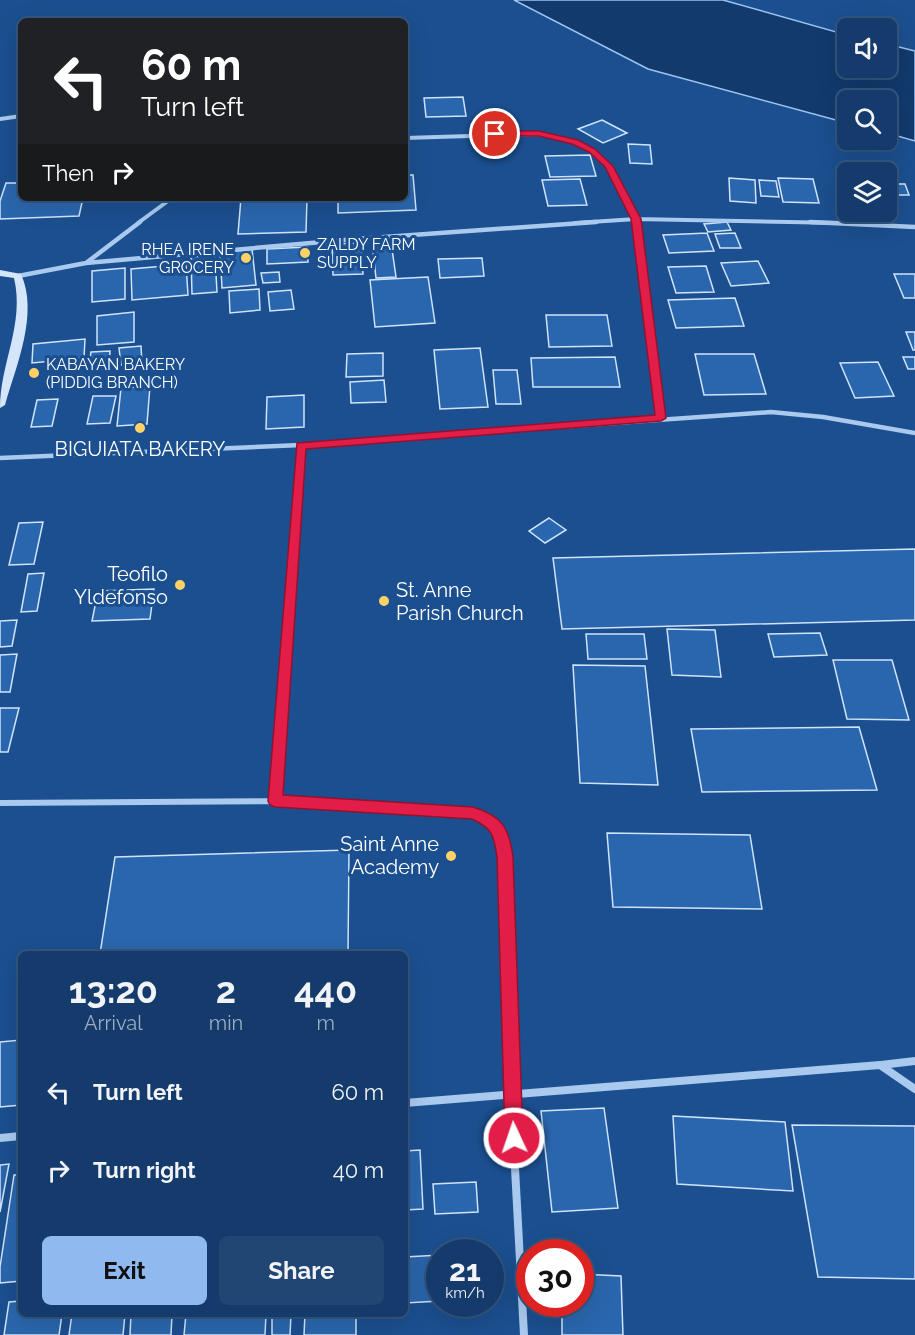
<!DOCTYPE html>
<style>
:root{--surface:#143b6b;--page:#214673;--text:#f1f3f6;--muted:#9dadc1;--line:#33557e;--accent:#90b9f0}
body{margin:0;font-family:Raleway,sans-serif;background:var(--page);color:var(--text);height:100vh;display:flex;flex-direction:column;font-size:22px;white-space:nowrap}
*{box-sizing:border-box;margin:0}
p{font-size:20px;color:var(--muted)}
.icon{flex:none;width:33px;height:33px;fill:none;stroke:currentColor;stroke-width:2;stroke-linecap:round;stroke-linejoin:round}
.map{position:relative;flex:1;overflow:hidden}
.sheet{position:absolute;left:18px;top:951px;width:390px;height:366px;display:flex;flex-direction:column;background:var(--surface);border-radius:9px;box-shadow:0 6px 24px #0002,0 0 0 2px var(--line)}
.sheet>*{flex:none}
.hud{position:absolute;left:18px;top:18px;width:390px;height:183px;border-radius:9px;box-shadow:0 6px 24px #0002,0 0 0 2px var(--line);background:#202124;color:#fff;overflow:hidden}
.buttons{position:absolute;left:837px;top:18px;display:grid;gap:12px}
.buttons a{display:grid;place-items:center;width:60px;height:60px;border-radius:9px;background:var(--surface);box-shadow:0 6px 24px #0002,0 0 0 2px var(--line);font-size:30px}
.speed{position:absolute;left:426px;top:1239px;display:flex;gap:12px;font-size:30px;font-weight:700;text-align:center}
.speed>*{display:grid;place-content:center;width:78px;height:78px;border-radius:50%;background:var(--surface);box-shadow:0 6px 24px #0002,0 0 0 2px var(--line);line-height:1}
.speed small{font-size:15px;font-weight:400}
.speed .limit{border:9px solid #d22;background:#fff;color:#111}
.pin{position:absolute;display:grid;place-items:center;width:51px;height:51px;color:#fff;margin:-26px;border:3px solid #fff;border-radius:50%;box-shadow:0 2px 6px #0007}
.me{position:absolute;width:66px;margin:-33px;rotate:357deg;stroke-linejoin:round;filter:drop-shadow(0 0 4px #0008)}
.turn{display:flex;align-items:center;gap:21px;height:126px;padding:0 24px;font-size:27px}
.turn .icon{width:78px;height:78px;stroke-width:2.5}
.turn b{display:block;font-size:42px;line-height:51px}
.then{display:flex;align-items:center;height:57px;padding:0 24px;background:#0003;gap:12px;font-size:22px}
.eta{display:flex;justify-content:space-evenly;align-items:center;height:102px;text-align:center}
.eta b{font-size:36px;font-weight:700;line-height:42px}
.action{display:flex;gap:12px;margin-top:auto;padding:12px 24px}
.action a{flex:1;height:69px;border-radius:9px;background:var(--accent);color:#111;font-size:24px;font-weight:700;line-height:69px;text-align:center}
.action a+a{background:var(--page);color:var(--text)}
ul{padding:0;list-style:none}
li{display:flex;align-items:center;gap:18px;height:78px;padding:0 24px}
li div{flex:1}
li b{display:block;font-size:22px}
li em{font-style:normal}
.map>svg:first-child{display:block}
.water{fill:#123a6d;stroke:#9cc4f0;stroke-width:1.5}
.building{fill:#2a66ad;stroke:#cfe3fa;stroke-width:1.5}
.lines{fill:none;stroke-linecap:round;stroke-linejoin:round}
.minor-far3{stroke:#a9c9ee;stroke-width:4}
.minor-far2{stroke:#a9c9ee;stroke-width:4.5}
.minor-far1{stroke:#a9c9ee;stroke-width:6}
.minor{stroke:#a9c9ee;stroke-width:8}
.secondary{fill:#d6e6fa;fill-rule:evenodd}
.route{fill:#e11d48;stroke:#92132f;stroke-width:1.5}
.poi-dot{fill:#ffd166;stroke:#1b4f8f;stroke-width:2}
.labels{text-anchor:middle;stroke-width:6;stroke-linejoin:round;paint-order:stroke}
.far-poi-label{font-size:16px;fill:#fff;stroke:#1b4f8f;text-anchor:start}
.poi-label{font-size:20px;fill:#fff;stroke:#1b4f8f;text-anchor:end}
</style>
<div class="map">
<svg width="915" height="1335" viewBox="0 0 915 1335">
<rect width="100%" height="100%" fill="#1b4f8f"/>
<path class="water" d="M514,0H723L847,35L848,68H886L887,44L915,51V141L887,133L886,100H848L847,123L648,69Z"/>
<path class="building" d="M463,97L466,116L426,117L424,98Z
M602,120L627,133L603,143L578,129Z
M628,144L650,145L652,164L630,163Z
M590,155L596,176L550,177L545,156Z
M405,175H413L416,210L338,213V198H405Z
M729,178L755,180L756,203L730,201Z
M778,178L813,179L819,203L783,202Z
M580,179L587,205L548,206L542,180Z
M759,180L776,181L779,197L761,196Z
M6,183H21V198H83L79,216L0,219V201Z
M892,184H905L909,195H896Z
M241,198H307L306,232L238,234Z
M727,222L731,230L708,232L704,224Z
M707,233L714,251L669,253L663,235Z
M735,233L741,248H720L715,234Z
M391,242L396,277L376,278L372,243Z
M361,243L363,274L333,275L332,244Z
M307,247L308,262L267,264V249Z
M252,249L256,285L222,288L220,251Z
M215,255L217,292L192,294L191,257Z
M482,258L484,276L440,278L438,259Z
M758,261L769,283L731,286L721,263Z
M186,264L188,295L132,300L131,269Z
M706,266L714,292L676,293L668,267Z
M125,268V299L92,302V271Z
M279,272L280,282L263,283L261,273Z
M894,274H915V298H904Z
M428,277L435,323L375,327L370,280Z
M259,289L260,310L230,313L229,291Z
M291,290L294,309L270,311L268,292Z
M735,298L744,326L676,328L668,300Z
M134,312V342L97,345V316Z
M546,315H607L612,346L549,347Z
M906,332H915V350H913Z
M85,339L84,358L32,363L33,344Z
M141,346L142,363L121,365L119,348Z
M480,348L488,407L440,409L434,350Z
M110,351L109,368L88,369L91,352Z
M383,353V376L346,377L347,354Z
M695,354H754L766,394L704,395Z
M615,357L620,387H533L531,358Z
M903,357H915V369H908Z
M878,362L894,396L855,398L840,363Z
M493,370H517L521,404H496Z
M384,380L386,402L351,403L350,382Z
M150,386L147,424L117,426L121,388Z
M304,395V427L266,429L267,397Z
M93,396H116L110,423L87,424Z
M58,399L52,426L31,427L37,400Z
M549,518L566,530L545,543L529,531Z
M43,522L34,564L9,565L19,523Z
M915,549V620L562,629L553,558Z
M44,573L37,611L21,612L28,574Z
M154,589L150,619L92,621L98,591Z
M17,620L12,646L0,647V621Z
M667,629L715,630L721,677L672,675Z
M820,633L827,655L774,657L768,634Z
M586,634H644L647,659H588Z
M17,654L10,692H0V655Z
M833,660H892L909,720L847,719Z
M573,665L645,666L658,785L580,783Z
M0,708H19L8,752H0Z
M859,727L877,790L702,792L691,729Z
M607,833L750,835L762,909L613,907Z
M349,850L348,954H100L115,857Z
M21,1040V1105L0,1107V1042Z
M604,1108L618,1208L552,1212L541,1111Z
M673,1116L785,1122L793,1191L677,1184Z
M792,1125L915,1126V1279L818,1277Z
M420,1150L423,1209L405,1210V1151Z
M9,1164L0,1212V1165Z
M14,1175H21V1281L0,1283V1267Z
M476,1182L478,1212L435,1214L433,1184Z
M440,1255V1301L405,1303V1257Z
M580,1274L621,1276L623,1335H562V1304H580Z
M21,1301V1314H62L59,1335H4L9,1302Z
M72,1314H125L123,1335H69Z
M131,1314H172L171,1335H130Z
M186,1314H266L265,1335H184Z
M272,1314H291L290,1335H272Z
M305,1314H356V1335H304Z"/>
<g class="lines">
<path class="minor-far3" d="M0,119L21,116
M405,138L539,134L575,142L592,151L609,166L637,223
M138,223L172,198
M575,223L636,219L841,223"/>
<path class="minor-far2" d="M636,222L661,418
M810,222L915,227
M86,263L140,222
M18,276L86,263L356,239L596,222
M0,458L301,445L771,412L823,417L915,433
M296,508L301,445"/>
<path class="minor-far1" d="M275,801L297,506
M0,803L275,801L473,813C502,827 505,841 505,871"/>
<path class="minor" d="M505,870L511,1094L524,1335
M881,1065L915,1061
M405,1103L880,1065L915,1089
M0,1138L21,1136"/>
<path class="secondary" d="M0,270L21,274C39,314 16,366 5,405L0,408C0,363 25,324 14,278L0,276Z"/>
</g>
<path class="route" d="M495,131H539L578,140L595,149L613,166L641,219L666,418L661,421L306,449L283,795L473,807C502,816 509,827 513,857L523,1138L520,1144L514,1147L507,1144L505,1138L497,857C494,835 492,828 472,819L275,807L270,805L268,801L297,443L655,415L631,219L605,167L589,152L572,144L539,136H491L490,134Z"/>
<g class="poi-dot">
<circle cx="305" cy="253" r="6"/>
<circle cx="246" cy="258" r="6"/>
<circle cx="34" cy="373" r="6"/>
<circle cx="140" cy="428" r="6"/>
<circle cx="180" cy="585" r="6"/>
<circle cx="384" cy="601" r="6"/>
<circle cx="451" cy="856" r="6"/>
</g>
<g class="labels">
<g class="far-poi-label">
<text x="317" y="250">ZALDY FARM<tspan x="317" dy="18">SUPPLY</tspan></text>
<text x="234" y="255" text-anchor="end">RHEA IRENE<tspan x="234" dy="18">GROCERY</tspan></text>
<text x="46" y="370">KABAYAN BAKERY<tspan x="46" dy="18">(PIDDIG BRANCH)</tspan></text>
</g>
<g class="poi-label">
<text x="140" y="456" text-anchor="middle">BIGUIATA BAKERY</text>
<text x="168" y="581">Teofilo<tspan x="168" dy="23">Yldefonso</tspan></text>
<text x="396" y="597" text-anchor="start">St. Anne<tspan x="396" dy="23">Parish Church</tspan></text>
<text x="439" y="851">Saint Anne<tspan x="439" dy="23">Academy</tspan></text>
</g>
</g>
</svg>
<div class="buttons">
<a><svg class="icon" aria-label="sound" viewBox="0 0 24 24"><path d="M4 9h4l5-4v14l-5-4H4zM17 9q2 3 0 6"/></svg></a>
<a><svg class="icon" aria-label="search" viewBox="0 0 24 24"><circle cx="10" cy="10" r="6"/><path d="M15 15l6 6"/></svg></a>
<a><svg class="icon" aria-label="layers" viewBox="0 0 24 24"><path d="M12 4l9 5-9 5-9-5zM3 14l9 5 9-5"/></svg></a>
</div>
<div class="speed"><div>21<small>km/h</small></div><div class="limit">30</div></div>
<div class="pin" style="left:495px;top:134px;background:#d93025"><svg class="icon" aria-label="arrive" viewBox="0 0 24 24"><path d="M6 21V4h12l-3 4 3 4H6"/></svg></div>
<svg class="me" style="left:514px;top:1138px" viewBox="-20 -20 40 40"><circle r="17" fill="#e11d48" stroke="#fff" stroke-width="3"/><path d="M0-11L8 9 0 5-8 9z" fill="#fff"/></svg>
<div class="hud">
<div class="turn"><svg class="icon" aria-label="left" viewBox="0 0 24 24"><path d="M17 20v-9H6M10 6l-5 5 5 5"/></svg><div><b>60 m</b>Turn left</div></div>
<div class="then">Then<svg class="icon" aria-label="right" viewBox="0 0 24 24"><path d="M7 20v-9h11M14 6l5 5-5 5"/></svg></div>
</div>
<section class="sheet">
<div class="eta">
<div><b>13:20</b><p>Arrival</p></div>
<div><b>2</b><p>min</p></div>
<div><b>440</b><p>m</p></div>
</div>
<ul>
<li><svg class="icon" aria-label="left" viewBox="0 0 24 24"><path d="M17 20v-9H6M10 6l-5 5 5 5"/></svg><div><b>Turn left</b></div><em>60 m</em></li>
<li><svg class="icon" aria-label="right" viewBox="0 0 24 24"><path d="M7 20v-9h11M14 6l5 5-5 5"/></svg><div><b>Turn right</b></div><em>40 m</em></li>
</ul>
<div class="action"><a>Exit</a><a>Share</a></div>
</section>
</div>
